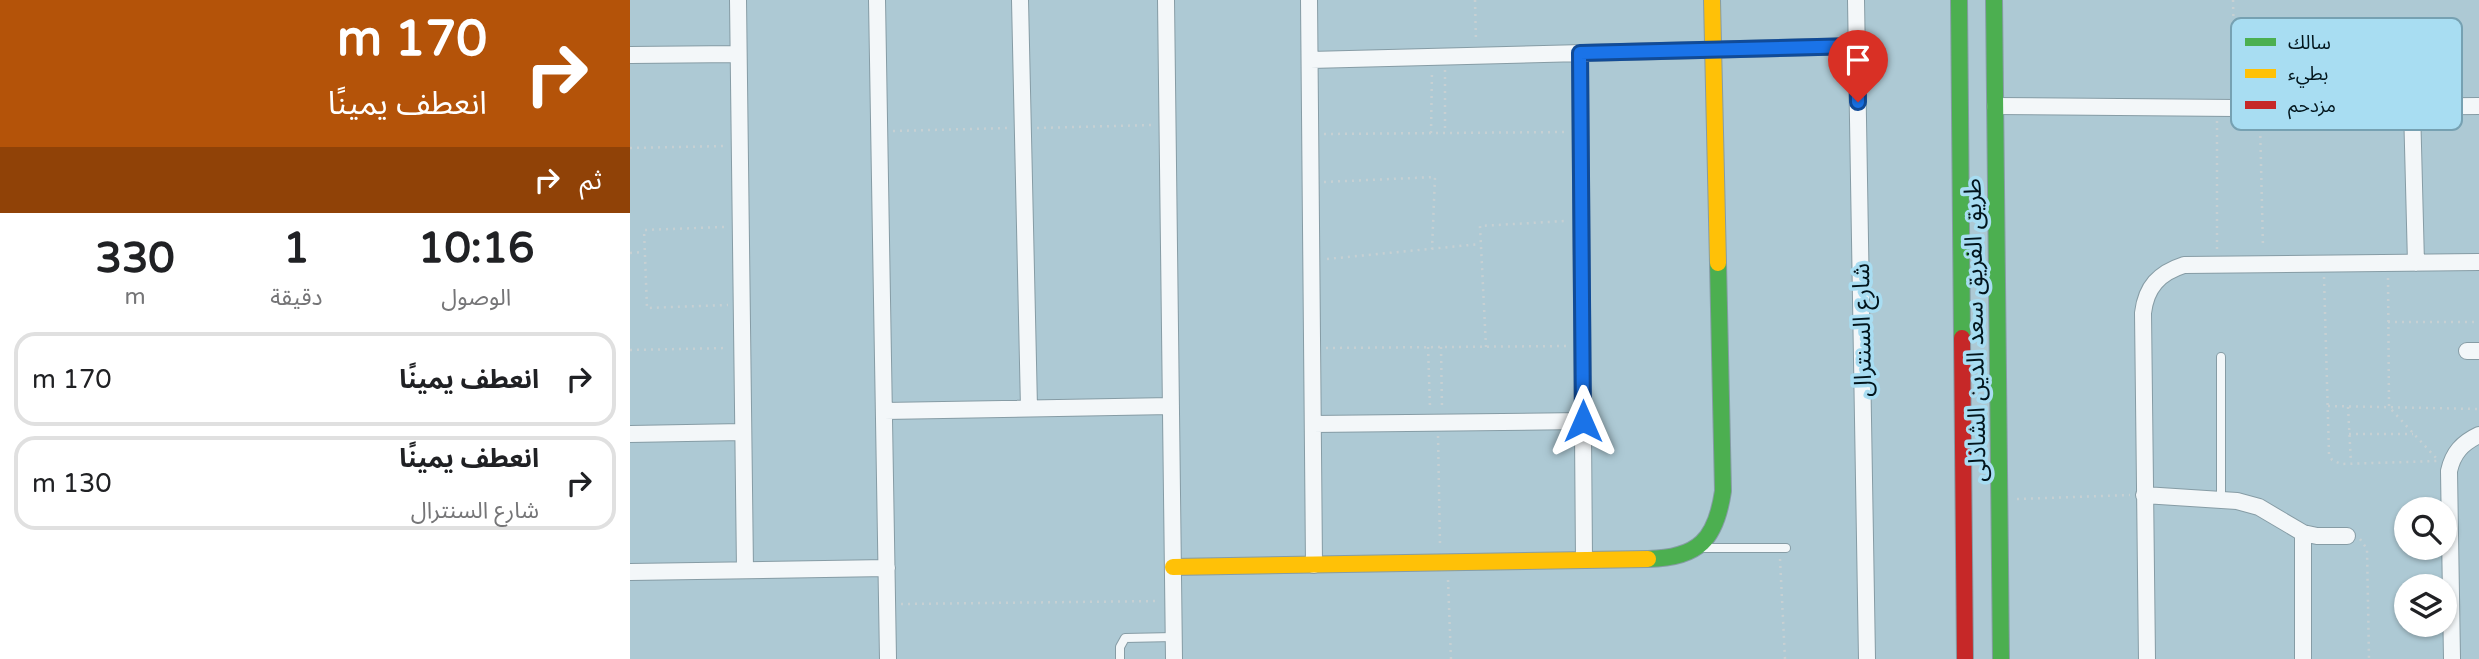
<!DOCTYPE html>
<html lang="ar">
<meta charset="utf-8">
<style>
:root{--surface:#fff;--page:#f6f6f6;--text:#202124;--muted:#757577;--line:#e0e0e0}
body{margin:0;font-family:"Varela Round","Noto Sans Arabic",sans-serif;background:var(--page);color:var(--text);direction:rtl;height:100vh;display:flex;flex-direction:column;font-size:26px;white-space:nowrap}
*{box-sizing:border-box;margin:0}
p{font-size:23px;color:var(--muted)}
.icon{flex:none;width:38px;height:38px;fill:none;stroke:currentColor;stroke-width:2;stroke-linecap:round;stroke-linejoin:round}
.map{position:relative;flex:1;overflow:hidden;direction:ltr}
.details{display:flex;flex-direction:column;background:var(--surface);width:630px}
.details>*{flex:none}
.banner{background:#b45309;color:#fff;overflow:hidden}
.tools{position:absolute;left:1764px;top:497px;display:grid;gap:14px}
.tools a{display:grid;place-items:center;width:63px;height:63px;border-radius:50%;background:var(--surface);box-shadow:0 2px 5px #0004;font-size:35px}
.pin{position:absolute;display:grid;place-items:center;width:60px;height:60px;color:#fff;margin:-72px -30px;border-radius:50% 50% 50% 0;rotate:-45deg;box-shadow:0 0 7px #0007}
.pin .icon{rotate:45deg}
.me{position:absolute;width:77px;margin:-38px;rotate:0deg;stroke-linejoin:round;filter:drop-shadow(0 0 5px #0008)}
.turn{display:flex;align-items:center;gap:24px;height:147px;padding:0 28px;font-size:32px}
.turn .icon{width:91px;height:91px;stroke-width:2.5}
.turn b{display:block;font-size:49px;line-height:60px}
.then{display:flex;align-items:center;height:66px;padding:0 28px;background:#0003;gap:14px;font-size:26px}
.eta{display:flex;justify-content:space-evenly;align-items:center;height:119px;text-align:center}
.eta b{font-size:42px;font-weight:800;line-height:49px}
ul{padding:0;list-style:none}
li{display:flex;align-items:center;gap:21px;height:94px;margin:0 14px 10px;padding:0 14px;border:4px solid var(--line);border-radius:21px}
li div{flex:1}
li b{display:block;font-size:26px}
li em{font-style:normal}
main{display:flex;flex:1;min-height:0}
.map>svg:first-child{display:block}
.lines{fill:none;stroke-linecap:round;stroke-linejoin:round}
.lane-casing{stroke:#869ca5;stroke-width:10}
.street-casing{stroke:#869ca5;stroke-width:18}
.fast-casing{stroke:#869ca5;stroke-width:18}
.slow-casing{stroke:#869ca5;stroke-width:18}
.jam-casing{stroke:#869ca5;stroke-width:18}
.path{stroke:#c6d0d3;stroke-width:2.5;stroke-dasharray:2 5;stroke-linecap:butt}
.lane{stroke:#f3f7f9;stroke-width:8}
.street{stroke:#f3f7f9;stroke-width:16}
.fast{stroke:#4caf50;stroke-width:16}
.slow{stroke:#ffc107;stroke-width:16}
.jam{stroke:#c62828;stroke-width:16}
.route-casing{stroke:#114b97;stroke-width:18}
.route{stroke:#1a73e8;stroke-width:12}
.labels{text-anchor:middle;stroke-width:7;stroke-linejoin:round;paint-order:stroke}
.street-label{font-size:24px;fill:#02151c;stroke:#a8ddf2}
.key{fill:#a8ddf2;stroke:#76a1b2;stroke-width:2}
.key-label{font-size:19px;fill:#02151c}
</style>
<main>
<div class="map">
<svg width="1849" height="659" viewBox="0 0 1849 659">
<rect width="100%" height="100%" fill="#adc9d4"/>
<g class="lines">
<g class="lane-casing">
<path id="lane" d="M1591,357V499
M1075,548H1156
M490,659V647L495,638L544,637"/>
</g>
<g class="street-casing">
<path id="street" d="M108,0L115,570
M247,0L258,659
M390,0L399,408
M536,0L544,659
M679,0L684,565
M1226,0L1237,659
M950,53L954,560
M0,55L108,54
M680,60L1227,46
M1365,106L1605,108L1849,106
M1782,107L1786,263
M1837,351H1849
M254,411L541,406
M683,424L953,421
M0,434L113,432
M1514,495L1607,501L1629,507L1673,533L1687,536H1717
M0,572L257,568
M1517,659L1513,313C1516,287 1529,273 1554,265L1849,262
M1673,659V533
M1822,659L1819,471C1823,453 1832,443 1849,435"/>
</g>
<g class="fast-casing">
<path id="fast" d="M1329,0L1332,338
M1364,0L1371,659
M1018,559C1069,558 1086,539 1093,491L1088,263"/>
</g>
<g class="slow-casing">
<path id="slow" d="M1082,0L1088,263
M543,567L1018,559"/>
</g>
<g class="jam-casing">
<path id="jam" d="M1332,338L1335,659"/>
</g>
<path class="path" d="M845,0L846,42
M1603,0L1605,94
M815,70V133
M1587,121V251
M1630,122L1633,248
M407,128L523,125
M263,131L379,128
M801,133L802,70
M694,134L936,132
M0,148L95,146
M694,182L805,177L802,249
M94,227L14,230L17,308L98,305
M0,253L14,252
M697,259L850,244
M1694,277L1699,454L1702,460L1711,464L1808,461
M1758,278L1759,407L1807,459
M1758,322H1849
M798,347L800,407
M811,347L812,409
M856,347L850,226L935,221
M696,348L938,346
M0,350L98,348
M1698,406L1849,409
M1718,407L1721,463
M1719,434H1783
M808,436L810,545
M1387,499L1500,495
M1730,539L1737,549L1739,659
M1150,559L1155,659
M818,580L821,659
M271,604L530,601"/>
<use href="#lane" class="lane"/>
<use href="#street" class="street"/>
<use href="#fast" class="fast"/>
<use href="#slow" class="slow"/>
<use href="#jam" class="jam"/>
</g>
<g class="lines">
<g class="route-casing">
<path id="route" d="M953,421L950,53L1227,46L1228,102"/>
</g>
<use href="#route" class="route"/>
</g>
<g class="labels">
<g class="street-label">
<text transform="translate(1232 330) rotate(-91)" y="8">شارع السنترال</text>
<text transform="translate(1345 330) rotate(-91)" y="8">طريق الفريق سعد الدين الشاذلى</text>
</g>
</g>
<rect x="1601" y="18" width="231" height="112" rx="10" class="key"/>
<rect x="1615" y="38" width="31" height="8" fill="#4caf50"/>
<rect x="1615" y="69" width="31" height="9" fill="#ffc107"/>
<rect x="1615" y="101" width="31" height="8" fill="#c62828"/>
<g class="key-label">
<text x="1658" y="49">سالك</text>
<text x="1658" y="80">بطيء</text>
<text x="1658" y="112">مزدحم</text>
</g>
</svg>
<div class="tools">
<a><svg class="icon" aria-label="search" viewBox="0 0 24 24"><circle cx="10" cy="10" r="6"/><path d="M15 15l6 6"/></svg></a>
<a><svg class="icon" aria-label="layers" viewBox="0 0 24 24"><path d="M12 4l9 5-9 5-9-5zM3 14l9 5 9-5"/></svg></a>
</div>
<div class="pin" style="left:1228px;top:102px;background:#d93025"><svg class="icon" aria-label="arrive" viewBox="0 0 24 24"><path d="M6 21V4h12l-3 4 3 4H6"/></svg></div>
<svg class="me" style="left:953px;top:421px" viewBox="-20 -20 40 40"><path d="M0-17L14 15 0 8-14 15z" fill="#1a73e8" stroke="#fff" stroke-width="4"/></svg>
</div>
<section class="details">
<div class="banner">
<div class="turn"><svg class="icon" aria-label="right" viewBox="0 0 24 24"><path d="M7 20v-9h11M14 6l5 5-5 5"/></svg><div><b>170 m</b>انعطف يمينًا</div></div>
<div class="then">ثم<svg class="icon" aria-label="right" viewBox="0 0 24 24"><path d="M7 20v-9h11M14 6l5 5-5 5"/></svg></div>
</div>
<div class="eta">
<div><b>10:16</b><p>الوصول</p></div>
<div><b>1</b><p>دقيقة</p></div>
<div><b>330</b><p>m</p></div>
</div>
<ul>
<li><svg class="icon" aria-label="right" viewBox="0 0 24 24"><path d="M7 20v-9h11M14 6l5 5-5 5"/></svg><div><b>انعطف يمينًا</b></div><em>170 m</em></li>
<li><svg class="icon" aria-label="right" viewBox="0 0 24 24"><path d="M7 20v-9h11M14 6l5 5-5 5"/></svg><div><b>انعطف يمينًا</b><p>شارع السنترال</p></div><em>130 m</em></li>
</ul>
</section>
</main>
